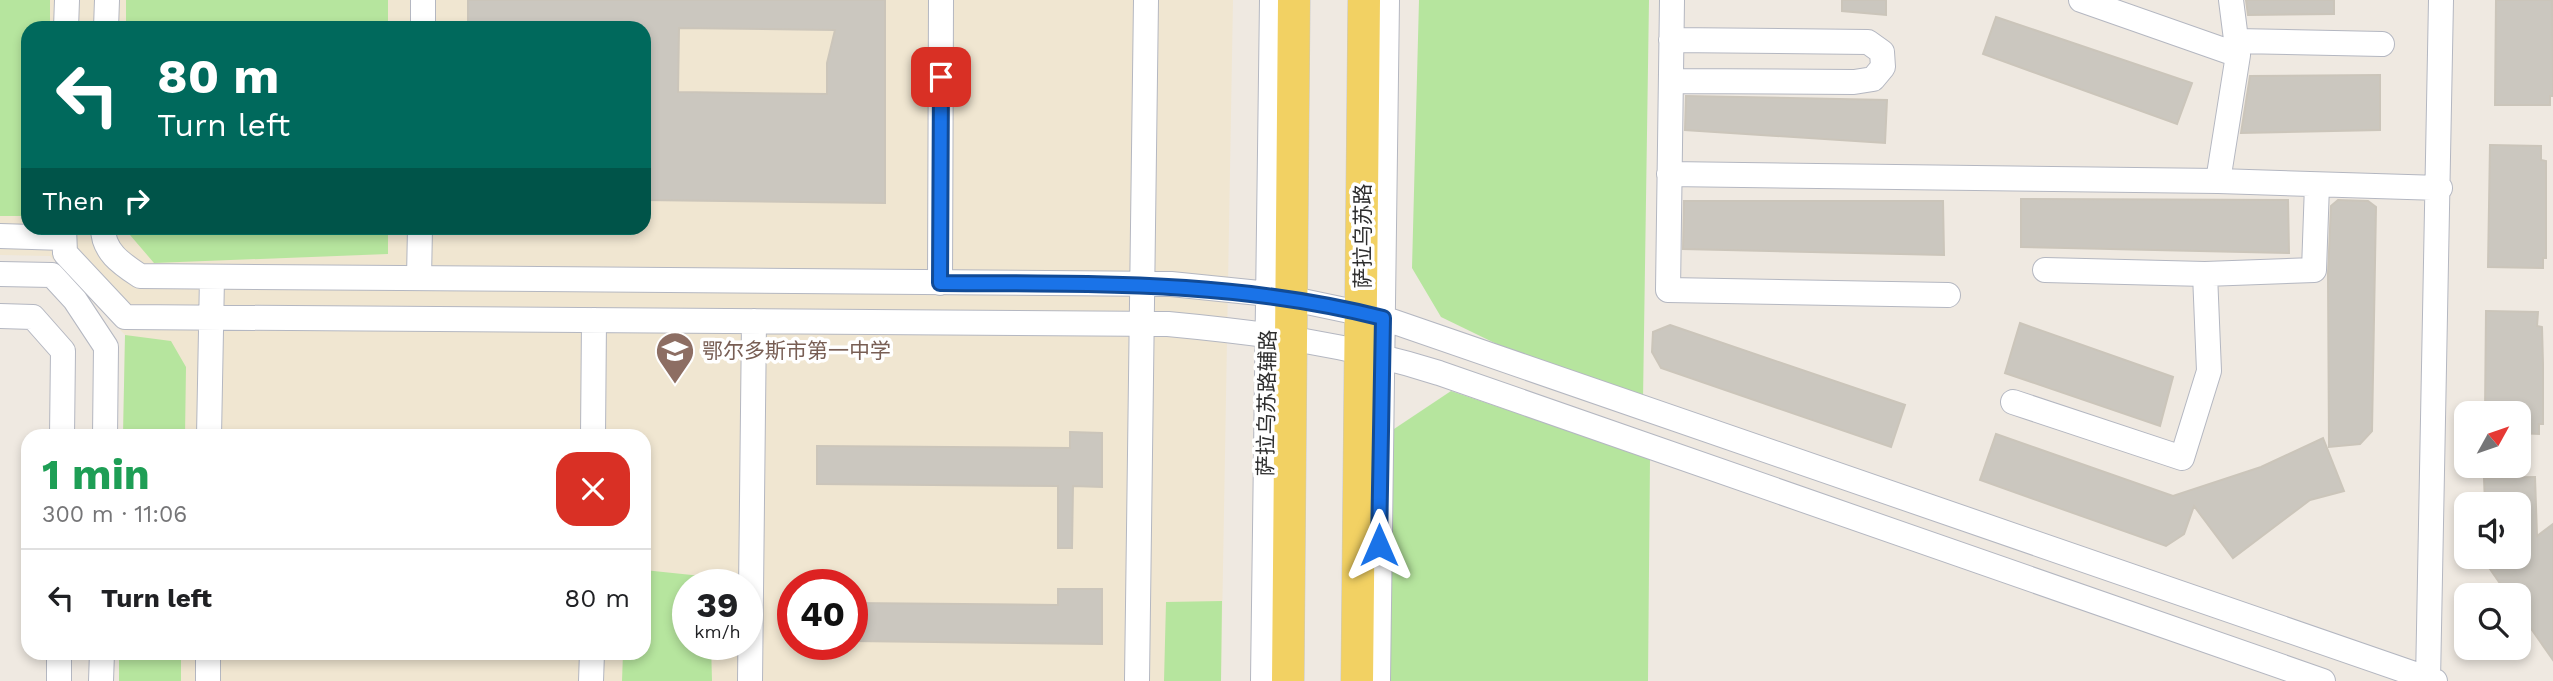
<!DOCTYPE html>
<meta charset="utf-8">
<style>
:root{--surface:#fff;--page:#f2f2f2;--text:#202124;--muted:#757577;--line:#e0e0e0}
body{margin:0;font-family:"Work Sans","Noto Sans SC",sans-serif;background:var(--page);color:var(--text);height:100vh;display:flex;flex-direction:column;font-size:26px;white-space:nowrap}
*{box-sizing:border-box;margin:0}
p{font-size:23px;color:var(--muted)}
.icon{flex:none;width:38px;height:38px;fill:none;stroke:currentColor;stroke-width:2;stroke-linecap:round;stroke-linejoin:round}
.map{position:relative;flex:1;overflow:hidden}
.side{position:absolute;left:21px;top:429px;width:630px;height:231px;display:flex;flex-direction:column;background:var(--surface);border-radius:21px;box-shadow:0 4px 10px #0003}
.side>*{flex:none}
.top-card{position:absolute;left:21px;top:21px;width:630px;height:214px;border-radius:21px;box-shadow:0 4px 10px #0003;background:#00695c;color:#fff;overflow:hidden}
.needle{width:46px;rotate:50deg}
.controls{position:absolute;left:2454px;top:401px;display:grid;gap:14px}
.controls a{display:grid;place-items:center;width:77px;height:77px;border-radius:14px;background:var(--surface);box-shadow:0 4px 10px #0003;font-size:35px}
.speed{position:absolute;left:672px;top:569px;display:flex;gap:14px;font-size:35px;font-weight:700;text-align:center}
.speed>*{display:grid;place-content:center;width:91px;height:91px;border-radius:50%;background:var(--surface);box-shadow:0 4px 10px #0003;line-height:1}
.speed small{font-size:18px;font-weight:400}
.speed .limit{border:10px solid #d22;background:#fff;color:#111}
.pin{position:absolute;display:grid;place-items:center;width:60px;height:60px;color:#fff;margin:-30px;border-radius:14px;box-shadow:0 4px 10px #0006}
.me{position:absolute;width:77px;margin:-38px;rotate:0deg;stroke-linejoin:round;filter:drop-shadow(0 0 5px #0008)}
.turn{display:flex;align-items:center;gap:24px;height:147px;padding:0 21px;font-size:32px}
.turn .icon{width:91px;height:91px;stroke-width:2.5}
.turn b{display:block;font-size:49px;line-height:60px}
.then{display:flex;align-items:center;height:66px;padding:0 21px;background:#0003;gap:14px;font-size:26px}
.round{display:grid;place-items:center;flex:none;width:74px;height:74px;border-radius:21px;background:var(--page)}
.summary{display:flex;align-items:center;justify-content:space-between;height:119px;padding:0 21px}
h1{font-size:42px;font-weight:700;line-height:52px;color:#1e9e55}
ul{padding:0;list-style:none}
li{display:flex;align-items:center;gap:21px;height:98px;padding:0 21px;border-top:2px solid var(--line)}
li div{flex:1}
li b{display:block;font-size:26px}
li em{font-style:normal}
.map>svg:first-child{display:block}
.education{fill:#f0e6d1;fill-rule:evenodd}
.park{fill:#b6e59e}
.building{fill:#cbc7bf;stroke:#cbc5ba;stroke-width:2;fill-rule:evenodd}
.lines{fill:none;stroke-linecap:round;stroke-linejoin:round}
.minor-casing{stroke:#b4b7c1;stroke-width:26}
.major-casing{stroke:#c9c9c9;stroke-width:33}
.minor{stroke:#fff;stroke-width:24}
.major{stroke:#f2d163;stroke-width:32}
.route-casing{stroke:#114b97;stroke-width:18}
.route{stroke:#1a73e8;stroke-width:12}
.labels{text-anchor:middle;stroke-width:7;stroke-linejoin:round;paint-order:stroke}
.street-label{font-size:21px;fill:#2e2e2e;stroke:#fff}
.education-label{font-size:21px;fill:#785e54;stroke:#fff;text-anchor:start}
</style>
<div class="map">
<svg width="2553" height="681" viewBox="0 0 2553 681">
<rect width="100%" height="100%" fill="#efe9e1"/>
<path class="education" d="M0,0H1233L1221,681H119V653H644V436H123L125,335L50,256L0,255ZM28,28H644V228H28ZM688,584H747V644H688ZM793,584H852V644H793Z"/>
<path class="park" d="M0,0H50V28H28V216H0Z
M126,0H388V28H126Z
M1419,0H1649L1643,400L1507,349L1441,317L1412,268Z
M124,228H388V254L154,263Z
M125,335L171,341L186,367L185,436H123Z
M1451,391L1650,458L1648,681H1385L1382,437Z
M644,570L711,577V584H688V644H711L712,681H622L623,653H644Z
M1222,601L1221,681H1164L1166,602Z
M119,653H181V681H119Z"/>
<path class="building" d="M468,0H885V203L644,200V28H468ZM679,28L835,30L827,63V94L678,92Z
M1842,0H1886V15L1842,11Z
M2246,0H2334V14L2248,15Z
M2496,0H2552L2553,96H2550V105H2495Z
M1996,17L2192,83L2177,124L1983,54Z
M2380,75V130L2241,133L2250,76Z
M1686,96L1887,100L1885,143L1685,130Z
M2490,145L2541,146V160L2546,161V258H2543V268L2488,267Z
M2021,199L2288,200L2289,253L2021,247Z
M2338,200L2368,201L2376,207L2372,431L2360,444L2329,447L2328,274L2331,206Z
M1684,201H1943L1944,255L1683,249Z
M2486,311L2538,312L2537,326L2542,327L2543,364V424H2539V434L2518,433V413H2485Z
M2020,323L2173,377L2160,426L2005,373Z
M1670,325L1905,405L1891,447L1661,368L1652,352L1653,332Z
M1070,432L1102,433V487L1073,486L1072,548H1058V486L817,484V446L1070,448Z
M1996,434L2173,496L2261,467L2323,438L2344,491L2310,500L2233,558L2194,506L2184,534L2166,546L1980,480Z
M2535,477L2537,536L2553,524V660L2518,610V595H2508L2481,556H2518V504H2485L2484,478Z
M1058,589H1102V644L852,641V603L1058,605Z"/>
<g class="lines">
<g class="minor-casing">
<path id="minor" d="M1672,0L1668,290L1948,295
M2081,0L2238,55
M66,28L67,0
M106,28L107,0
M423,28V0
M2236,41L2382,44
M1671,81L1854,82L1873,79L1883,67L1882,52L1868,42L1671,40
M1669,174L2218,181L2440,188
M2218,181L2238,55L2231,0
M64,228L65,253L125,317L1168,324C1263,333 1348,344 1439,373L2323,681
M103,228C103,252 122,264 140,276L1171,284L1269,294L1383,318L2435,681
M0,236L64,238
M2045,270L2205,274L2314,270L2317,185
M0,274L52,275L75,300L106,347L105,436
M419,278L420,228
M940,283L941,0
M0,316L33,317L63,351L62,436
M2013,402L2182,458L2209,371L2205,274
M209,436L212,277
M593,436L594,320
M59,681V653
M101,681L102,653
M208,681V653
M591,681L592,653
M750,681L754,321
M1137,681L1146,0
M1263,681L1272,0
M1378,681L1387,0
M2428,681L2441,0"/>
</g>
<g class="major-casing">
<path id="major" d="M1288,681L1294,0
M1357,681L1364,0"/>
</g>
<use href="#minor" class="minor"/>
<use href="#major" class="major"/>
</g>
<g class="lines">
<g class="route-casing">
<path id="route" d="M941,77L940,283C1093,284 1233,280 1383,318L1379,545"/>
</g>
<use href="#route" class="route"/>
</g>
<defs>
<g id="school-pin" transform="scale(2.0125)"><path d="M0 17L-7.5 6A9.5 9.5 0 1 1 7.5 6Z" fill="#8d6e63" stroke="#fff"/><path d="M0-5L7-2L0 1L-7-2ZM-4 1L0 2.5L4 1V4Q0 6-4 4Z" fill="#fff"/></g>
</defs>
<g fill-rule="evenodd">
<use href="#school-pin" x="675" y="351"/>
</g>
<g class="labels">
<g class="street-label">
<text transform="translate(1363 236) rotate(-90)" y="7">萨拉乌苏路</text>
<text transform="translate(1267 403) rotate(-89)" y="7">萨拉乌苏路辅路</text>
</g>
<g class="education-label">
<text x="702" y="358">鄂尔多斯市第一中学</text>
</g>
</g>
</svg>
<div class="controls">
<a><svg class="needle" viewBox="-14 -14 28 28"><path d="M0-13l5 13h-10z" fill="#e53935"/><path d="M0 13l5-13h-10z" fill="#757577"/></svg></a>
<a><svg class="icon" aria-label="sound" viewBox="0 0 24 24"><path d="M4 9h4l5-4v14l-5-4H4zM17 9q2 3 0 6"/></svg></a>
<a><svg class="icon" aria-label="search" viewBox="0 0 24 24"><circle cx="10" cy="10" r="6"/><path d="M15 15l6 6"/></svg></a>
</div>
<div class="speed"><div>39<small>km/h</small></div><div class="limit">40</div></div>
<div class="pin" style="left:941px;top:77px;background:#d93025"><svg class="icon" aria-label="arrive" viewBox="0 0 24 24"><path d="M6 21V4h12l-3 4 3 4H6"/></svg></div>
<svg class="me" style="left:1379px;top:545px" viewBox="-20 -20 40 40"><path d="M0-17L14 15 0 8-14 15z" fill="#1a73e8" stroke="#fff" stroke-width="4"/></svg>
<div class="top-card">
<div class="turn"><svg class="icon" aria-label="left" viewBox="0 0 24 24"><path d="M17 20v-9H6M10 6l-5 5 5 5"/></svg><div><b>80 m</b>Turn left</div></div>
<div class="then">Then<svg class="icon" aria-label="right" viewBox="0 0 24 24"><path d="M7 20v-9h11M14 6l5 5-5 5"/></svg></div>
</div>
<section class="side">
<div class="summary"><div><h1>1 min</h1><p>300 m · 11:06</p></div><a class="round" style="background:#d93025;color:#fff"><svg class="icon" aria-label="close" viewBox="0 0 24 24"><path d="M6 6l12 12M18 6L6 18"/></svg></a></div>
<ul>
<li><svg class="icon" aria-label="left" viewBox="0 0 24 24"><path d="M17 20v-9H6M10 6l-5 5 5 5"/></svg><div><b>Turn left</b></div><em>80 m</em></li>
</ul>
</section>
</div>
